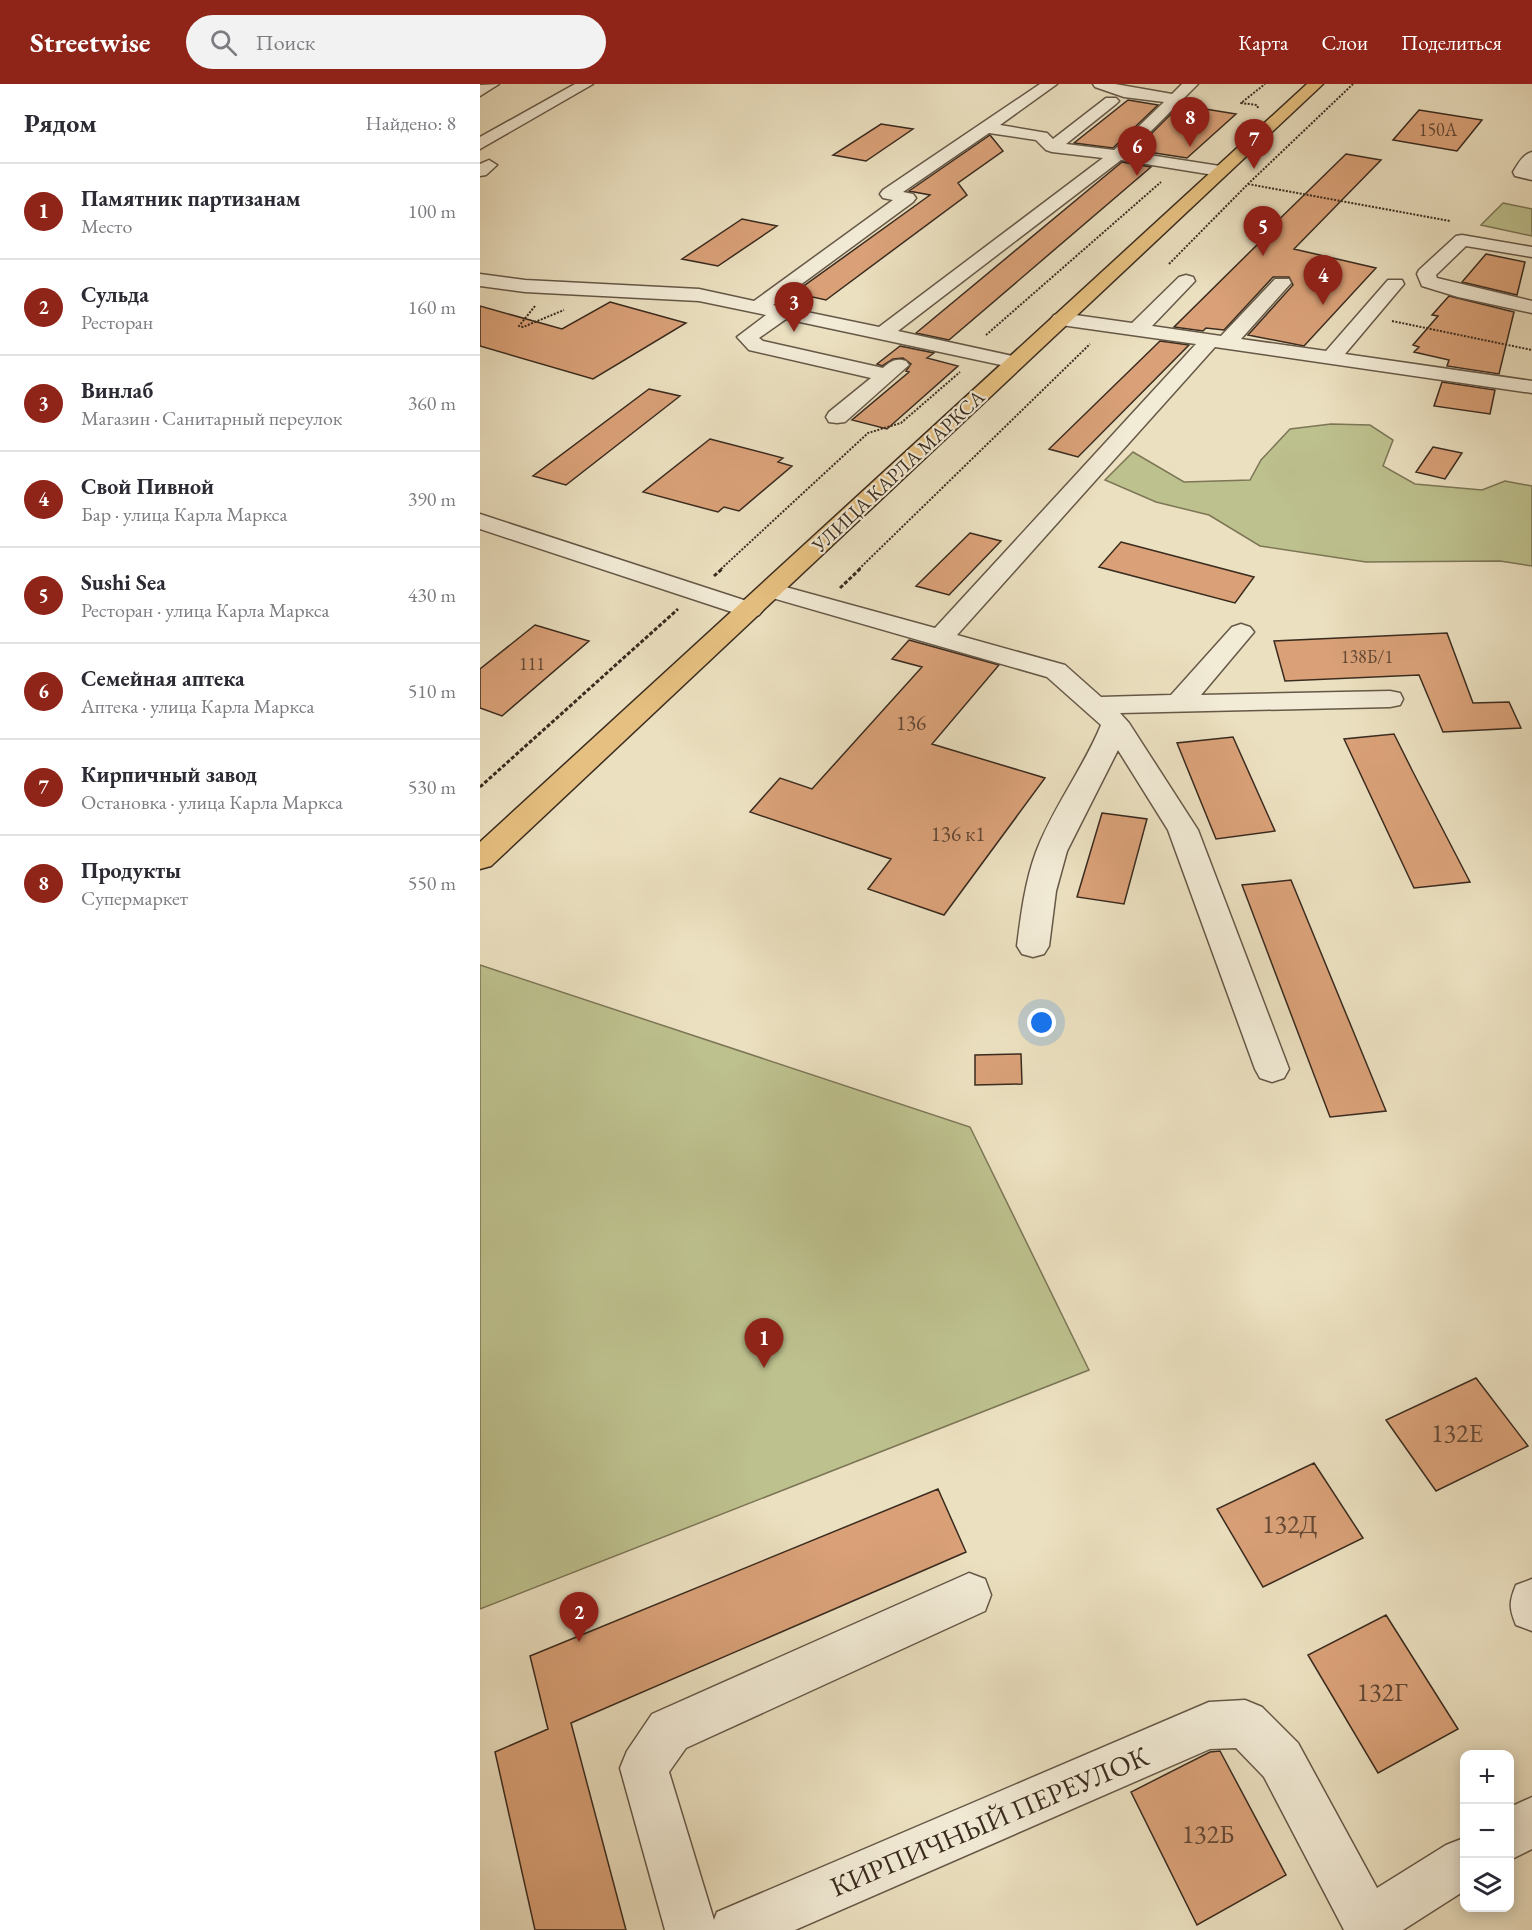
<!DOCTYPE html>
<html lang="ru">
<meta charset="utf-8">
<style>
:root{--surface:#fff;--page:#f2f2f3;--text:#2b2b33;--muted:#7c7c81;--line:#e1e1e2;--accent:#8f2418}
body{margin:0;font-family:"EB Garamond",serif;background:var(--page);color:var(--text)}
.controls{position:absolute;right:18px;bottom:18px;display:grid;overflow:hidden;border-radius:12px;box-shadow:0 3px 15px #0003}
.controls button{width:54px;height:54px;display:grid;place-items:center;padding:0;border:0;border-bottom:2px solid var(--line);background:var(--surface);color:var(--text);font:30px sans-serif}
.you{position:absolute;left:562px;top:939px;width:21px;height:21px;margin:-15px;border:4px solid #fff;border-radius:50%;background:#1a73e8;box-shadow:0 0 0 9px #1a73e833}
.badge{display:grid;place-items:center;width:39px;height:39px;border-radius:50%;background:var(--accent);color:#fff;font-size:20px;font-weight:700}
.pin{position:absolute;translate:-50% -50px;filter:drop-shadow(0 2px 3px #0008)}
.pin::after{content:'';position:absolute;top:32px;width:21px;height:18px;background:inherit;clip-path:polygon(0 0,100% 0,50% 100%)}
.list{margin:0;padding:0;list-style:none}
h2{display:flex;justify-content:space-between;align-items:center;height:78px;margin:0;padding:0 24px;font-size:26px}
h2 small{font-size:20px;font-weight:400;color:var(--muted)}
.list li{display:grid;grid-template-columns:39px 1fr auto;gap:18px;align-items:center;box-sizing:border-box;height:96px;padding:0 24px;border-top:2px solid var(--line)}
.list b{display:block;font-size:22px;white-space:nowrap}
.list p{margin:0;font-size:20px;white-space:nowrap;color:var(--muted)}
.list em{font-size:20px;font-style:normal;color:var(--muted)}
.icon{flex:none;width:33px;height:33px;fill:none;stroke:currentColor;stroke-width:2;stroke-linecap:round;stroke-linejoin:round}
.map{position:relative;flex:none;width:1052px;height:1846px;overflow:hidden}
header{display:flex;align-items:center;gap:36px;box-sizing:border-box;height:84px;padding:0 30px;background:var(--accent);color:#fff}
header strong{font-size:28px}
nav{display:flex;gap:33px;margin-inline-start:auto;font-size:21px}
.search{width:420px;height:54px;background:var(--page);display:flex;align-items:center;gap:15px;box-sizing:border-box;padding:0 21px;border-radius:33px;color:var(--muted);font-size:22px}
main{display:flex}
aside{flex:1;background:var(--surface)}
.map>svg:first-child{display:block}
</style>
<header>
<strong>Streetwise</strong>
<div class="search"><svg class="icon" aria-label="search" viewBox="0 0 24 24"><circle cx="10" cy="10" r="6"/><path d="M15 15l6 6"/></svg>Поиск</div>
<nav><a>Карта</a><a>Слои</a><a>Поделиться</a></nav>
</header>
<main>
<aside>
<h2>Рядом<small>Найдено: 8</small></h2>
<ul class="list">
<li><span class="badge">1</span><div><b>Памятник партизанам</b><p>Место</p></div><em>100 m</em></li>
<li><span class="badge">2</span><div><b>Сульда</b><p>Ресторан</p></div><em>160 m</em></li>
<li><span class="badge">3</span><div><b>Винлаб</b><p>Магазин · Санитарный переулок</p></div><em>360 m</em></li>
<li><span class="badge">4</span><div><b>Свой Пивной</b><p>Бар · улица Карла Маркса</p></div><em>390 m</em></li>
<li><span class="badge">5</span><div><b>Sushi Sea</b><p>Ресторан · улица Карла Маркса</p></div><em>430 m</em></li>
<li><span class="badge">6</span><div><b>Семейная аптека</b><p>Аптека · улица Карла Маркса</p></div><em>510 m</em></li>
<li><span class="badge">7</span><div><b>Кирпичный завод</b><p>Остановка · улица Карла Маркса</p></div><em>530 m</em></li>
<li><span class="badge">8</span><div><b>Продукты</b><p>Супермаркет</p></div><em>550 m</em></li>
</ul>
</aside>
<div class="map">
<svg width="1052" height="1846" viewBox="0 0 1052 1846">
<rect width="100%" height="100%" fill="#ebe0c0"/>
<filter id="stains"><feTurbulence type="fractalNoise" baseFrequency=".00333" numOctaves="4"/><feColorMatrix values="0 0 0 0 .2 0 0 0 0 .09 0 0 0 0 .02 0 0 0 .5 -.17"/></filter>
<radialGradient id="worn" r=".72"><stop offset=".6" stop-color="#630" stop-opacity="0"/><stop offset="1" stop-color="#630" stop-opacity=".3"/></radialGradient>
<path fill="#bdc18e" stroke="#7c7656" stroke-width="1.5" d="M1023,119L1052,125V152L1001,141Z
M851,340L890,341L913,356L903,382L935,400L1002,406L1025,397L1052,402V482L1020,477L886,478L780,462L729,431L676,418L625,396L653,368L704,398L770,396L781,376L810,345Z
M0,881L490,1043L609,1286L0,1525Z"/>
<path fill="#daa178" stroke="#3a2b1f" stroke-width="1.5" d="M648,16L678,21L633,64L594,59Z
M707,22L756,30L707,74L655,66L697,24L704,25Z
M939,26L1002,36L977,67L913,56Z
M401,40L433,45L386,77L353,71Z
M510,51L523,67L478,99L487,111L346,216L314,209L450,111L429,107Z
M866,70L901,76L814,165L896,184L824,262L768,251L813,201L809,193H793L744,246L726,244L723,247L694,243L784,154L781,153Z
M642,78L671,83L469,256L436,249Z
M262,135L297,142L238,182L202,175Z
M1006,170L1045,178L1037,211L982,198Z
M969,212L1034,228L1019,290L967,282L969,276L934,268L939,263L933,261L958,232L952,231Z
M130,218L206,239L113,295L0,262V222L82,245Z
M680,257L709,261L598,373L569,365Z
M420,262L454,269L447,274L478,282L407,345L372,336L429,288L426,287L431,280L423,274L413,275L402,282L397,280Z
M962,298L1015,306L1010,330L954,322Z
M169,305L200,312L86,401L53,392Z
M230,355L303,374L298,378L312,382L259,427L244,423L238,428L163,408Z
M953,363L982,369L965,395L936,388Z
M490,449L521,457L469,511L436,502Z
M641,458L774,493L755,519L619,483Z
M55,541L109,557L22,632L0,624V585Z
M967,549L993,619L1029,618L1041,644L963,648L939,591L805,597L794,557Z
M429,556L519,581L452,660L565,694L464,831L388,805L411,775L270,728L300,694L332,705L442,583L412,575Z
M914,650L933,688L990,798L934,804L864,655Z
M753,653L795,747L736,755L697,659Z
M622,729L667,735L644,820L597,813Z
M811,796L906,1027L850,1033L762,801Z
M541,970L542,1000L495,1001V971Z
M996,1294L1048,1362L956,1407L906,1336Z
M834,1379L883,1454L783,1503L737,1425Z
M458,1405L486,1468L91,1639L146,1846H55L15,1668L68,1645L50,1572Z
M906,1531L978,1645L898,1689L828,1571Z
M740,1667L806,1791L717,1841L651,1708L730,1668Z"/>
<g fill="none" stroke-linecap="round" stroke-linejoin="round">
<defs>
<path id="minor" d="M19,0L0,12V1Z
M95,0H113L0,65V53Z
M560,0H577L520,41L567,49L573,55L626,14H636L639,17L636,20L586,60L634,66L684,18L644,13L615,3L613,0H635L692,10L702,0H718L650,68L740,82L748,87L740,92L641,76L418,247L542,274L545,278L542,282L535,284L306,235L279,254L283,257L403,284C411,277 416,274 426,277L429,281L365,338L357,339L349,338L346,333L349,328L391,294L269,266L257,253L286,231L219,217L45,208L0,202V190L45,196L219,205L274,217L413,116L403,114L400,110L403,106ZM509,49L556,56L566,66L572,68L623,74L399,243L293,221L433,118L436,114L433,110L423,108Z
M1052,68V96L1035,92L1033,88C1038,80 1043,70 1052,68Z
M9,76L17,81L6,91L0,92V80Z
M982,151L1052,163V173L986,162L956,191L957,194L1052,217V229L978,213L942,202L937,190L939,186L976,152Z
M706,191L713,193L715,197L672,242L741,252L795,195H809L811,199L761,255L846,267L908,196H922L924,200L865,270L1052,297V309L735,263L477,551L585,581L621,613L691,611L752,543L761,540L770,543L774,548L721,611L910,607L920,609L923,615L920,621L910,623L640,629L649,639L718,746L809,985L804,994L792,998L780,994L775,985L688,746L638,666L587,767L576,807L569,862L564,870L553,873L542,870L537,862C541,830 545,798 556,768C573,723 603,685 621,641L567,593L282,511L279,506L282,501L291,499L455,544L716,260L581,241L574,239L571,235L574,231L581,229L652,239L699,193Z
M0,430L279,521L283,526L279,531L270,534L261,531L0,445Z
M489,1489L505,1495L511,1511L505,1527L206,1664L189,1688L234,1836L237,1828L729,1618L765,1616L782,1623L818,1659L897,1804L966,1761L984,1754V1807L923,1846H864L784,1693L756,1664L730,1665L315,1846H185L140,1684L147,1667L172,1630Z
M1052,1495V1547L1036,1541C1029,1524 1029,1518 1036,1501Z
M1052,1713V1765L1030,1776V1723Z"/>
<path id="highway" d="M827,0H843L11,782L0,785V758Z"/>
</defs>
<use href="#minor" stroke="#665847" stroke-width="3"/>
<use href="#highway" stroke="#3a2b1f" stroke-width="3"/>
<path stroke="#3a2b1f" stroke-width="2" stroke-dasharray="2 1.5" stroke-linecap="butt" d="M778,24L777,21L761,19L785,0
M768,100L970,137
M689,180L768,100L873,0
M55,222L39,242L43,243L84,226
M912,237L1052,266
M506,251L681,98
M241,485L388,349L421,339L480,288
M379,485L610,260"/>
<path stroke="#3a2b1f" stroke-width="3" stroke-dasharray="4 2" stroke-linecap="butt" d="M234,492L243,484
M360,504L381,484
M0,703L198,525"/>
<use href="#minor" fill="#f2ebd6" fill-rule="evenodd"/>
<use href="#highway" fill="#e6c080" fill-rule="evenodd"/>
</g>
<g text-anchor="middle" stroke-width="4.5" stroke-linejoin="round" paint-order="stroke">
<g font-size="18" fill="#624835">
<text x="958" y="52">150А</text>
<text x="887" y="579">138Б/1</text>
<text x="52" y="586">111</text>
</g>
<g font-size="20" fill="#3a2b1f" stroke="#f2ebd6">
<text transform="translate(418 387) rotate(-43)" y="7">УЛИЦА КАРЛА МАРКСА</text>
</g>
<g font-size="21" fill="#624835">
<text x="431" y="646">136</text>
<text x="478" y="757">136 к1</text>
</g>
<g font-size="26" fill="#624835">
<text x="977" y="1358">132Е</text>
<text x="810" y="1449">132Д</text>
<text x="902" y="1617">132Г</text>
<text x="728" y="1759">132Б</text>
</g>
<g font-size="28" fill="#3a2b1f" stroke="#f2ebd6">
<text transform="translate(509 1737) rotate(-23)" y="10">КИРПИЧНЫЙ ПЕРЕУЛОК</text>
</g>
</g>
<rect width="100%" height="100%" filter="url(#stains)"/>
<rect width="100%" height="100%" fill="url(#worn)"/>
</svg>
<div class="controls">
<button>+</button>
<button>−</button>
<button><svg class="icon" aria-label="layers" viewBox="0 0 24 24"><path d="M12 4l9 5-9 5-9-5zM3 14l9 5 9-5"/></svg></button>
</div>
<div class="you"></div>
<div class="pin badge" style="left:284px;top:1284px">1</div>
<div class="pin badge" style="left:99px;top:1558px">2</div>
<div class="pin badge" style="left:314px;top:248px">3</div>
<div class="pin badge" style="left:843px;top:221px">4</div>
<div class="pin badge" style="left:783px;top:172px">5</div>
<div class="pin badge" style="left:657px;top:92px">6</div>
<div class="pin badge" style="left:774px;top:85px">7</div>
<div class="pin badge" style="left:710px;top:63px">8</div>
</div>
</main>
